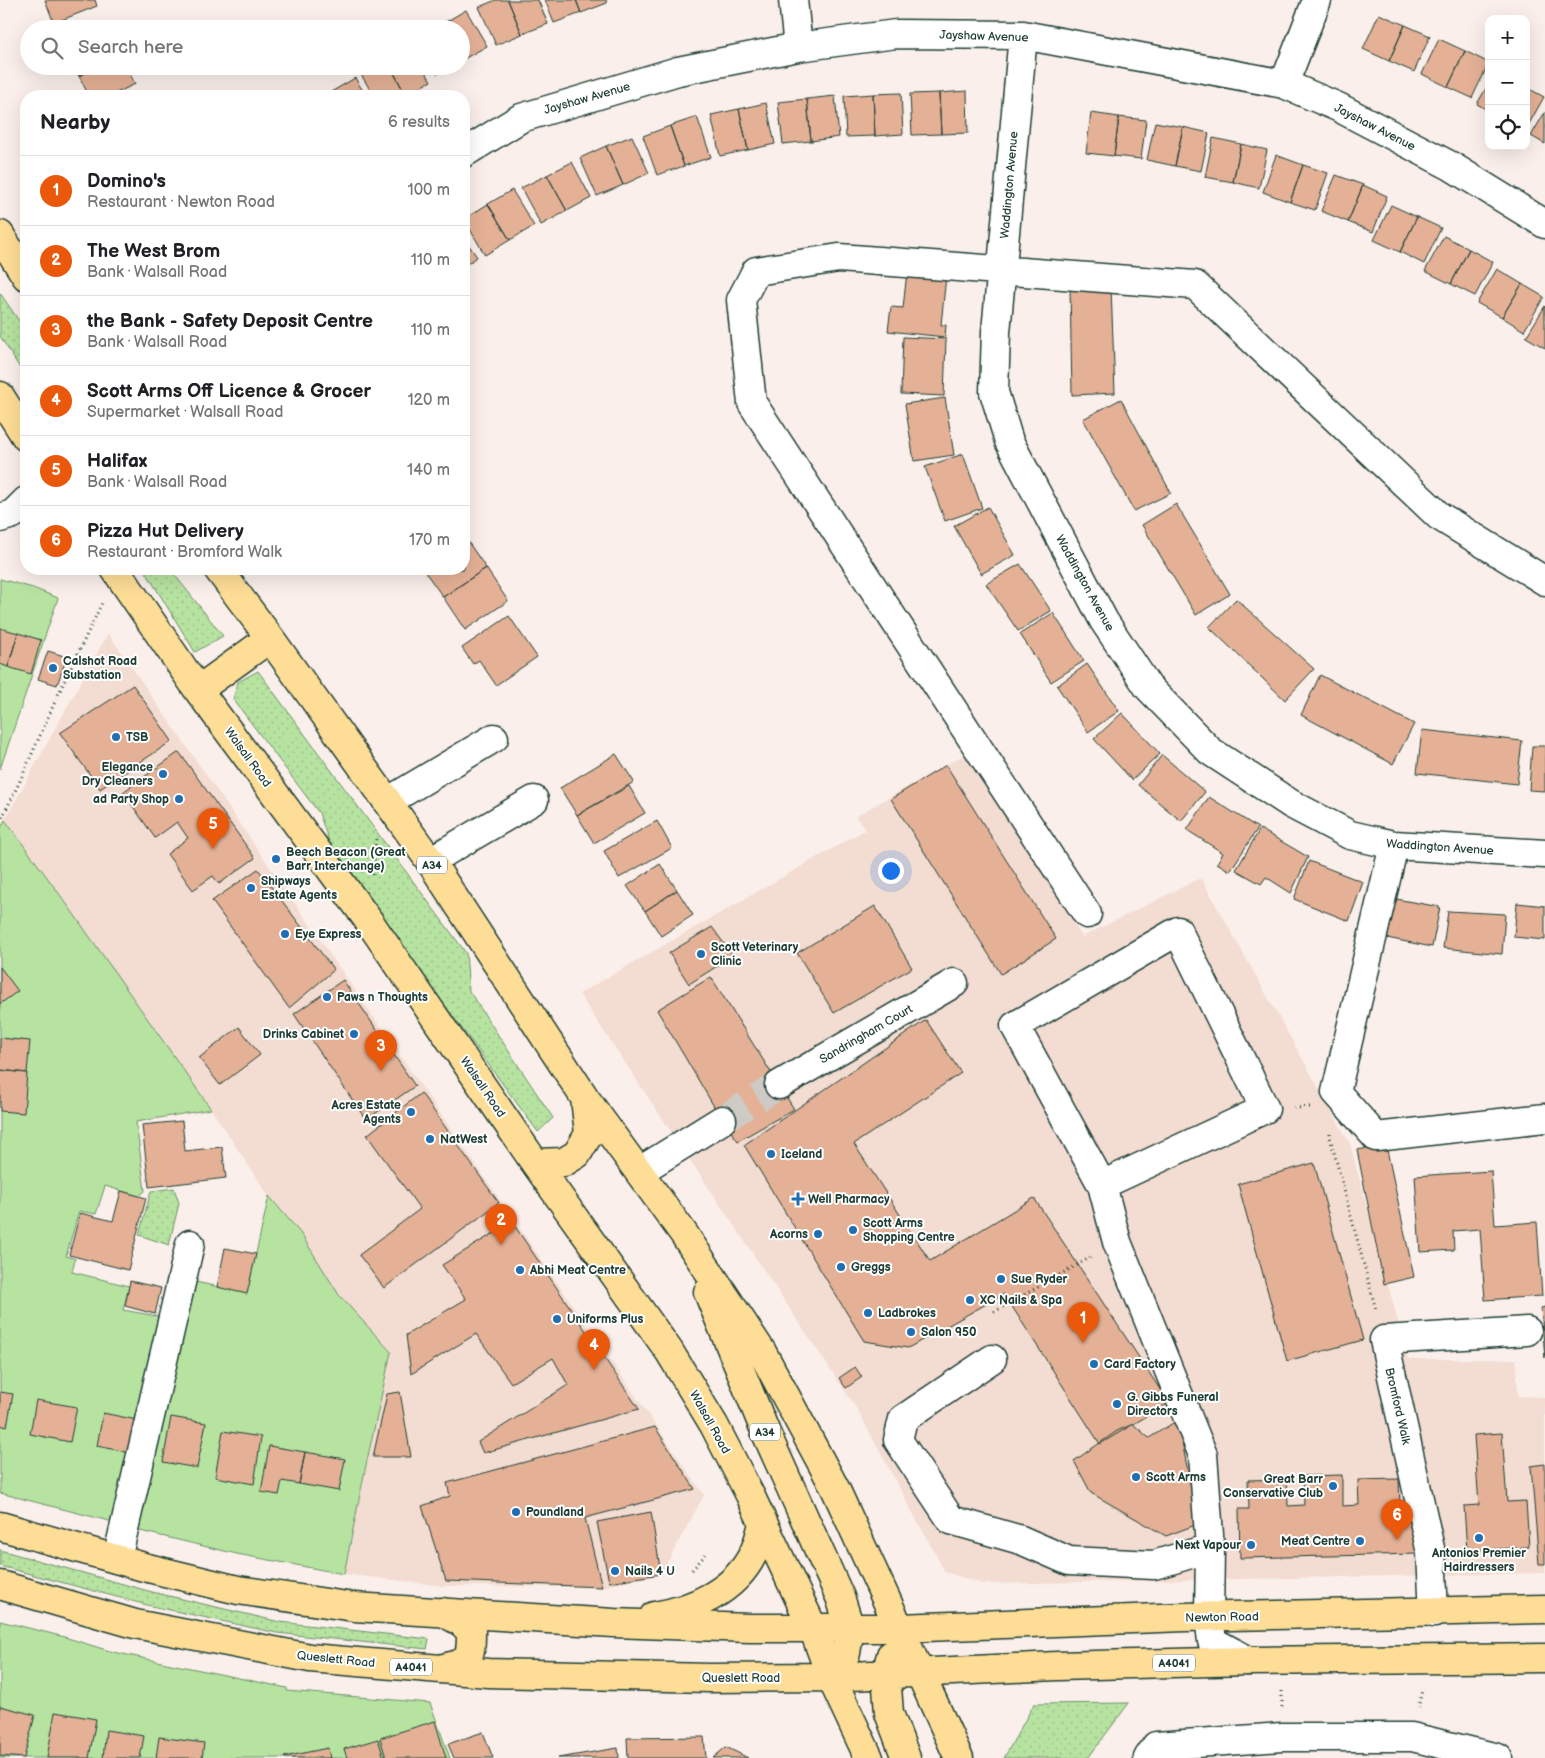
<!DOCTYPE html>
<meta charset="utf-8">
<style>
:root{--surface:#fff;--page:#f2f2f2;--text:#202124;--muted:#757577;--line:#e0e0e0;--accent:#ea580c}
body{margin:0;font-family:"Balsamiq Sans",sans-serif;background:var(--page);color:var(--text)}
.controls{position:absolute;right:15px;top:15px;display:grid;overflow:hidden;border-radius:10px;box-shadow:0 5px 20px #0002}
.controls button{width:45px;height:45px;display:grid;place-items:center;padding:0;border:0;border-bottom:1px solid var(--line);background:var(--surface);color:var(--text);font:25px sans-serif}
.you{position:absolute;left:890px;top:870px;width:18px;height:18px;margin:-12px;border:4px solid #fff;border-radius:50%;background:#1a73e8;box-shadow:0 0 0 8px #1a73e833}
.badge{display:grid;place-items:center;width:32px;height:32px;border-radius:50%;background:var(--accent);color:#fff;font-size:16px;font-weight:700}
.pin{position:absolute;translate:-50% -41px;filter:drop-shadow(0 1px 2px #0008)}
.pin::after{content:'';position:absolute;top:26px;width:18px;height:15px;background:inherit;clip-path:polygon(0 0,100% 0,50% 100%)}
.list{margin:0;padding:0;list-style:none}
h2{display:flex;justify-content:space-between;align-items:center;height:65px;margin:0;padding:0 20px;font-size:21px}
h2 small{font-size:16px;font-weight:400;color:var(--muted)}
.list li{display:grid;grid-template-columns:32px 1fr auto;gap:15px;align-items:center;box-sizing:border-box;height:70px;padding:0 20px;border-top:1px solid var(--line)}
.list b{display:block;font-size:19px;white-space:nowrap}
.list p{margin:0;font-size:16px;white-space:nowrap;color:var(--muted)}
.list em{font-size:16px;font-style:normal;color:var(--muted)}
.icon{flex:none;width:28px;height:28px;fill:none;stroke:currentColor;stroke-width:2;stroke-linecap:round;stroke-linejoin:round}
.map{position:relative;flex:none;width:1545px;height:1758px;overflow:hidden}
.search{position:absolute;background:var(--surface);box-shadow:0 5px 20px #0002;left:20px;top:20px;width:450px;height:55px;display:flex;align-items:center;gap:12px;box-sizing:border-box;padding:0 18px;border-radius:28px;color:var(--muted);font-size:19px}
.panel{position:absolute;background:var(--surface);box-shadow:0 5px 20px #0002;left:20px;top:90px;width:450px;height:485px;border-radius:20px}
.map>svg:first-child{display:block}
</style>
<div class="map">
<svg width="1545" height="1758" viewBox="0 0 1545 1758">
<defs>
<pattern id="grass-dots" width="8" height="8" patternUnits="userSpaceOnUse" patternTransform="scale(1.25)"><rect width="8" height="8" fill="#b7e3a1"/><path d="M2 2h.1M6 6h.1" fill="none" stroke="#9dc48b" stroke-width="1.8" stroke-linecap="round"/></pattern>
</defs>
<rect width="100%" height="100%" fill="#faefea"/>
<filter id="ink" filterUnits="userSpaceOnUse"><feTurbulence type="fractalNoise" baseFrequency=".02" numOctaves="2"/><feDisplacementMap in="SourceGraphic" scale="10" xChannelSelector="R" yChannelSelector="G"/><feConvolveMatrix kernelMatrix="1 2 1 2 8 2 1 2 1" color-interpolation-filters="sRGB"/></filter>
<g filter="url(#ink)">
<path fill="#f3dcd1" d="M108,633L704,1495L661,1574L602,1587L443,1586L344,1574L366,1465L391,1352L339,1295L301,1234L269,1196L211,1109L5,820Z
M969,752L1082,937L1201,878L1350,1144L1408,1359H1516L1518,1396L1545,1397V1573L983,1584L945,1572L857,1409L579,994L865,830L856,816Z"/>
<path fill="url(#grass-dots)" stroke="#6b906a" d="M0,293L26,331V378L0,336Z
M144,569H170L223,636L195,652Z
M258,671L466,953L469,991L553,1118L538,1132L333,853L319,813L233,699L238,682Z
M174,1188L179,1203L169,1245L139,1235L151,1191Z
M0,1550L152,1592L280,1622L429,1639L427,1649L277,1633L147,1605L0,1566Z
M1129,1703L1088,1758H1004L1034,1704Z"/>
<path fill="#b7e3a1" stroke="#6b906a" d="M0,579L33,588L58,598L0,769Z
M5,820L66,903L211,1109L136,1122L145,1191L139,1196L105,1186L96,1214L79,1211L66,1256L75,1259L72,1272L129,1286L123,1310L162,1317L117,1523L0,1493V830Z
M269,1196L301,1234L339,1295L391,1352L366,1465L344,1574L237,1554L136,1530L191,1281L247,1293Z
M0,1621L61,1636L113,1652L287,1688V1691L430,1703L450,1758H0Z"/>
<path fill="#e4b196" stroke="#1f3d34" d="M45,0H95L97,6L54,23Z
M496,0H508L522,34L496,45L479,7Z
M508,0H538L548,24L522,34Z
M545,0H576L581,13L554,23Z
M576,0H606L607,3L581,13Z
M466,10L487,46L462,60L461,29H445L442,24Z
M1379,14L1405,25L1389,61L1363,49Z
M1405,25L1430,36L1414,72L1389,61Z
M1439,39L1465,51L1448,87L1422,74Z
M1465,51L1489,63L1472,98L1448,87Z
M74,66H98L79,76Z
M98,66H126L135,84L110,96H89L79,76Z
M372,66H390L406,95L374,96L360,73Z
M390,66H422L431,81L406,95Z
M433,66H451L437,74Z
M355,78L366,96H334L331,92Z
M1489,83V111L1477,104Z
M1526,87L1544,97L1526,129Z
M967,91L968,133L941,134L939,93Z
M901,93L903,134L875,136L873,94Z
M939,93L941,134L912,135L910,94Z
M873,94L875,136L846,137L844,96Z
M835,96L839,137L811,141L807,99Z
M807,99L811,141L783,144L778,102Z
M766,103L775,144L748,150L739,109Z
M739,109L748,150L720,156L711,115Z
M1545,112V144L1531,136Z
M1091,113L1119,117L1114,156L1086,153Z
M697,117L711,157L684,166L670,126Z
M1119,117L1146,120L1141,159L1114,156Z
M1155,122L1183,127L1175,166L1147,160Z
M670,126L684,166L657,175L643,136Z
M1183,127L1209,133L1201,171L1175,166Z
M632,136L649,173L623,185L606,146Z
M1213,138L1241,144L1233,182L1205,177Z
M1241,144L1267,150L1259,188L1233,182Z
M606,146L623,185L597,196L580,158Z
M1276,155L1303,165L1290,202L1263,192Z
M572,162L591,198L567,211L547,175Z
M1303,165L1328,173L1315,210L1290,202Z
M547,175L567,211L541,225L521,188Z
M1336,175L1363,185L1348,222L1321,211Z
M1363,185L1387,196L1373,232L1348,222Z
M512,190L534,226L510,240L488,204Z
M488,204L510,240L485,255L464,219Z
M1391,205L1417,217L1400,252L1374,240Z
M1417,217L1441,228L1424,264L1400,252Z
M1444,236L1469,249L1451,284L1425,271Z
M464,238L477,257L464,266Z
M1469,249L1493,262L1475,296L1451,284Z
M1497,269L1522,284L1502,317L1477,303Z
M907,272L946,276L941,325H946L945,337L888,331L891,307L903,308Z
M1522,284L1544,297L1524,331L1502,317Z
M1070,287L1111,288L1115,393L1072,395Z
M1545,306V348L1526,337Z
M903,337L946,339L944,396L901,394Z
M945,398L954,455L914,461L905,404Z
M1121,399L1171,493L1134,511L1083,419Z
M963,454L982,508L945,521L925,467Z
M1176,504L1230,594L1196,615L1142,525Z
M988,507L1015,555L981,574L954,526Z
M464,536L486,568L443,597L423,569H464Z
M1020,564L1051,611L1018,631L986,584Z
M486,568L508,601L465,630L443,597Z
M1236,599L1314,669L1285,700L1209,627Z
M1053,613L1084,661L1051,682L1020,634Z
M509,616L537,657L496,685L479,660L473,664L462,648Z
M0,628L18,633L8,667L0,664Z
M18,633L41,640L31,674L8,667Z
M48,651L67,657L57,685L38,679Z
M1087,664L1119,711L1088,732L1057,686Z
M1320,675L1414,724L1393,764L1301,715Z
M133,685L172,741L100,789L60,733Z
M1122,713L1160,754L1132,780L1094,739Z
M1422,730L1522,741L1517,784L1417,773Z
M1532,746H1545V791L1529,790Z
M179,752L255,858L219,884L213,876L193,890L167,854L188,838L177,822L155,838L123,792Z
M616,754L634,782L577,815L560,788Z
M1162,755L1205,792L1181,821L1138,785Z
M946,765L1056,939L1001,974L891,799Z
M629,786L645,813L594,843L577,815Z
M1209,797L1258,828L1230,871L1217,863L1223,853L1187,830Z
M657,821L672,848L619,878L604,851Z
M1260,829L1308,857L1291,893L1266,877L1261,884L1236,870Z
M1309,861L1363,882L1349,921L1294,899Z
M660,864L677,890L645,911L627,886Z
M258,869L334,970L289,1008L212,901Z
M677,890L693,915L661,936L645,911Z
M1385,897L1440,907L1432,947L1377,936Z
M1517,903L1545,906V940L1514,937Z
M875,906L912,968L834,1013L797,953Z
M1448,911L1505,914L1502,954L1443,948Z
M712,927L733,956L689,984L669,953Z
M0,967L18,991L0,1004Z
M711,977L794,1109L738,1141L722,1120L657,1010Z
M343,980L415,1086L366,1120L294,1014Z
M926,1020L961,1073L854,1144L930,1261L1034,1198L1169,1403L1100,1444L1004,1294L908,1348L864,1341L744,1145Z
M239,1027L260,1055L220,1085L199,1058Z
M0,1038L30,1041L27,1073L0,1070Z
M0,1070L27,1073L24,1113L0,1111Z
M421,1093L499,1203L384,1288L359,1255L420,1209L367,1135Z
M182,1121L185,1151L222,1147L226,1178L149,1187L142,1125Z
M1386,1145L1414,1277L1384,1284L1357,1150Z
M1314,1163L1363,1340L1287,1361L1238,1184Z
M1491,1171L1495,1225L1537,1222L1542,1296L1485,1300L1480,1229L1453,1231L1454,1250L1420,1252L1415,1176Z
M121,1191L146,1198L128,1270L69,1255L80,1213L113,1221Z
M512,1222L639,1409L483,1453L478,1442L568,1385L553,1358L511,1383L476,1334L411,1374L406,1335L466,1299L442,1265Z
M225,1248L256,1254L247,1294L217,1287Z
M130,1281L161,1288L155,1314L125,1306Z
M1545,1307V1358L1541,1308Z
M855,1367L862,1377L846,1388L839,1378Z
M0,1392L13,1394L7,1427L0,1425Z
M400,1392L411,1457H373L387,1394Z
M36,1400L77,1407L70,1442L30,1434Z
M103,1413L142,1421L136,1454L97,1446Z
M171,1417L206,1423L197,1468L163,1462Z
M1178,1420L1198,1524L1166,1536L1091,1493L1074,1461L1117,1431L1133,1424L1149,1438Z
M655,1427L695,1489L585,1518L602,1587L446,1581L422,1506L450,1496L447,1483Z
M223,1431L261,1437L254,1484L215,1477Z
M1502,1433L1507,1502L1526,1501L1529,1547L1467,1551L1464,1506L1479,1505L1474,1435Z
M269,1446L305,1452L299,1484L282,1481L279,1495L261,1492Z
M305,1452L345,1459L339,1491L299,1484Z
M1545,1464V1564H1539L1531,1466Z
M1342,1475V1506L1359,1505L1358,1480L1399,1479L1400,1507L1417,1506L1418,1554L1240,1558L1239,1509H1249L1248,1480L1287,1479L1288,1506L1304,1505L1303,1476Z
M651,1512L661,1574L609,1582L597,1522Z
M0,1706L35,1715L24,1758L0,1756Z
M55,1712L96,1719L89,1758H47Z
M435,1721L446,1758H386L380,1738Z
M106,1730L144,1736L140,1758H103Z
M483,1732L493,1758H454L448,1744Z
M159,1737L204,1743L202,1758H156Z
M704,1737L706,1758H628L627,1738Z
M378,1739L384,1758H347L344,1749Z
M726,1747L748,1758H713Z
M328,1748L330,1758H285L284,1757Z
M618,1748L619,1758H558Z"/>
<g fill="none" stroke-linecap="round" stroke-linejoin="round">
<path stroke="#cecbc6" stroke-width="28" stroke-dasharray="28 14" stroke-linecap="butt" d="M722,1120L779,1085"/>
<defs>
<path id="minor" d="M793,0L798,47
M1023,35L996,332L994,392L1009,441L1104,621L1148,687L1210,751L1291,804L1350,835L1394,845L1545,854
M1284,84L1317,0
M464,153L521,118L678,71L798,47L896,34L1023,35L1284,84L1338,107L1451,166L1545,224
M0,518L13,514L26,501
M387,802L494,738
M1394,845L1336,1092L1376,1137L1545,1118
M430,861L534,800
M1087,914L752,403L741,300L756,271L839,258L1195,285L1439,516L1545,581
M779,1085L954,983
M640,1171L722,1120
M1102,1185L1265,1109L1178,931L1015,1026L1102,1185L1117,1242L1203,1455L1210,1548L1209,1617L1212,1641L1249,1661
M992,1359L903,1419L898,1440L951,1520L1021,1540L1069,1561L1154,1565L1210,1548
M117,1559L190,1244
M1434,1613L1431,1553L1384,1340L1527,1331
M1148,1758L1156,1746L1282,1737H1412L1498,1758"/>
<path id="highway" d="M0,235L26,276
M0,396L26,437
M115,569L198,690L366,917L535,1163L669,1351L714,1425L750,1495L813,1628L831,1677L869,1758
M218,569L270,638L430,861L585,1098L684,1234L762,1352L835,1488L959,1758
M198,690L270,638
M535,1163L564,1162L577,1154L589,1134L585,1098
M708,1292L766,1433L840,1597L850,1628L846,1653L831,1677
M0,1526L144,1567L238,1590L354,1607L614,1623L749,1628H899L1185,1617L1545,1609
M0,1585L135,1624L310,1658L488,1673L710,1678L831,1677L1057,1666L1249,1661L1545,1658
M654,1616C692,1610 735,1591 753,1554C758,1545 760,1534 763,1524
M891,1655L886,1674L889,1713L906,1758
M439,1669C469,1662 471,1662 471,1631L461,1622L443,1612"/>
</defs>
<use href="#minor" stroke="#1f3d34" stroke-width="31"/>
<use href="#highway" stroke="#1f3d34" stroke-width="31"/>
<path stroke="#1f3d34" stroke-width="3" stroke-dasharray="1 4" stroke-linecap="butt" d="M0,822L20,781L57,697L102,603
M373,875L376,838
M1294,1108L1311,1107
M1330,1133V1137L1376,1310
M994,1312L1091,1257
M692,1570L706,1554
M1282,1691V1707
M1418,1708L1422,1690"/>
<use href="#minor" stroke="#fff" stroke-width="28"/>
<use href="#highway" stroke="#fedd96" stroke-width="28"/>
</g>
</g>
<g fill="#1f6fb2" stroke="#fff" stroke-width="2">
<circle cx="53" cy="668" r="5"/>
<circle cx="116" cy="737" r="5"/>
<circle cx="163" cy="774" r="5"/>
<circle cx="179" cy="799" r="5"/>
<circle cx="276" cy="859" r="5"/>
<circle cx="251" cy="888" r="5"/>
<circle cx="285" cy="934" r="5"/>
<circle cx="701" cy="954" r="5"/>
<circle cx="327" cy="997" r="5"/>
<circle cx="354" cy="1034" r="5"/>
<circle cx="411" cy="1112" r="5"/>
<circle cx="430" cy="1139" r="5"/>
<circle cx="771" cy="1154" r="5"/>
<path d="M795.5 1191.5h5v5h5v5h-5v5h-5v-5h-5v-5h5z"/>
<circle cx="853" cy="1230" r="5"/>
<circle cx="818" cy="1234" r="5"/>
<circle cx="841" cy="1267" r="5"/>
<circle cx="520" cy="1270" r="5"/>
<circle cx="1001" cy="1279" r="5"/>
<circle cx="970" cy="1300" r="5"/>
<circle cx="868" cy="1313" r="5"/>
<circle cx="557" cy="1319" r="5"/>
<circle cx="911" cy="1332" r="5"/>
<circle cx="1094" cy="1364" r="5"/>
<circle cx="1117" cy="1404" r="5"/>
<circle cx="1136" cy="1477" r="5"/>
<circle cx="1333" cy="1486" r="5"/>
<circle cx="516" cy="1512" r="5"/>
<circle cx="1479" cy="1538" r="5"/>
<circle cx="1360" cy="1541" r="5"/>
<circle cx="1251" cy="1545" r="5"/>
<circle cx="615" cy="1571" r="5"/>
</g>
<g text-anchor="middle" stroke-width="4" stroke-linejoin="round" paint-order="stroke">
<g fill="#fff" stroke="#627771" stroke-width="1">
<rect x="417" y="856.5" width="30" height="17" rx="4"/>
<rect x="750" y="1423.5" width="30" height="17" rx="4"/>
<rect x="1153" y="1654.5" width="42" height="17" rx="4"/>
<rect x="390" y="1658.5" width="42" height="17" rx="4"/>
</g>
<g font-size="11" font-weight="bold" fill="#1f3d34">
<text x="432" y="869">A34</text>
<text x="765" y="1436">A34</text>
<text x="1174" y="1667">A4041</text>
<text x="411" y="1671">A4041</text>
</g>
<g font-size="12" fill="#1f3d34" stroke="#fff">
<text transform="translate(984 36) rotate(2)" y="4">Jayshaw Avenue</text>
<text transform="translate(587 98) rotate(-16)" y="4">Jayshaw Avenue</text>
<text transform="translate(1375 127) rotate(27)" y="4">Jayshaw Avenue</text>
<text transform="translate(1009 185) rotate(-85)" y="4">Waddington Avenue</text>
<text transform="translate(1085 583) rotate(61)" y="4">Waddington Avenue</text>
<text transform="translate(248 757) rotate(54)" y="4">Walsall Road</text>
<text transform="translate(1440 847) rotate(4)" y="4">Waddington Avenue</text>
<text transform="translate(866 1034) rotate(-30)" y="4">Sandringham Court</text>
<text transform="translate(483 1087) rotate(56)" y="4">Walsall Road</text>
<text transform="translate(1398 1406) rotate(77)" y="4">Bromford Walk</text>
<text transform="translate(710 1422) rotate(61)" y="4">Walsall Road</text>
<text transform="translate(1222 1617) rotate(-1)" y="4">Newton Road</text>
<text transform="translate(336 1659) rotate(6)" y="4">Queslett Road</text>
<text x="741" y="1682">Queslett Road</text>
</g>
<g font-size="12" font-weight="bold" fill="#1f3d34" stroke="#fff" text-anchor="start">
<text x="63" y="665">Calshot Road<tspan x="63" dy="14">Substation</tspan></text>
<text x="126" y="741">TSB</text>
<text x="153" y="771" text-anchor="end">Elegance<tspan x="153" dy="14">Dry Cleaners</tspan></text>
<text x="169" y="803" text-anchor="end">ad Party Shop</text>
<text x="286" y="856">Beech Beacon (Great<tspan x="286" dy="14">Barr Interchange)</tspan></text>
<text x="261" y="885">Shipways<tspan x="261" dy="14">Estate Agents</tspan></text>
<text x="295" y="938">Eye Express</text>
<text x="711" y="951">Scott Veterinary<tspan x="711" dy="14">Clinic</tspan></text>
<text x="337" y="1001">Paws n Thoughts</text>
<text x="344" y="1038" text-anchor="end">Drinks Cabinet</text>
<text x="401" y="1109" text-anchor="end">Acres Estate<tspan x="401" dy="14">Agents</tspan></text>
<text x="440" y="1143">NatWest</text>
<text x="781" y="1158">Iceland</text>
<text x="808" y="1203">Well Pharmacy</text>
<text x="863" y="1227">Scott Arms<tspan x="863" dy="14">Shopping Centre</tspan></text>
<text x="808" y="1238" text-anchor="end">Acorns</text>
<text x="851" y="1271">Greggs</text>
<text x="530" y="1274">Abhi Meat Centre</text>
<text x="1011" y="1283">Sue Ryder</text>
<text x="980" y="1304">XC Nails &amp; Spa</text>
<text x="878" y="1317">Ladbrokes</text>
<text x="567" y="1323">Uniforms Plus</text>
<text x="921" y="1336">Salon 950</text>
<text x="1104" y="1368">Card Factory</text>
<text x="1127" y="1401">G. Gibbs Funeral<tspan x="1127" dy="14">Directors</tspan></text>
<text x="1146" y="1481">Scott Arms</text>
<text x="1323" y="1483" text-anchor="end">Great Barr<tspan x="1323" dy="14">Conservative Club</tspan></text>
<text x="526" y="1516">Poundland</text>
<text x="1350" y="1545" text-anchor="end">Meat Centre</text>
<text x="1241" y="1549" text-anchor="end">Next Vapour</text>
<text x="1479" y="1557" text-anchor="middle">Antonios Premier<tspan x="1479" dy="14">Hairdressers</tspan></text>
<text x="625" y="1575">Nails 4 U</text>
</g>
</g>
</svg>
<div class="controls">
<button>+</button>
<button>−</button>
<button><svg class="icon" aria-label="locate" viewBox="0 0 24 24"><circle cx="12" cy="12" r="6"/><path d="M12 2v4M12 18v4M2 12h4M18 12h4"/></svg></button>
</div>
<div class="you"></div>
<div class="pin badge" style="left:1083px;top:1343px">1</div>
<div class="pin badge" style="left:501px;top:1245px">2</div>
<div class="pin badge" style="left:381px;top:1071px">3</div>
<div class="pin badge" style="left:594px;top:1370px">4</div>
<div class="pin badge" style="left:213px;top:849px">5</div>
<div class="pin badge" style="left:1397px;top:1540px">6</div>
<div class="search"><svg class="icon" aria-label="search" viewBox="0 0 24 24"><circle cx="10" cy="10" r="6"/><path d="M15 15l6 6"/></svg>Search here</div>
<section class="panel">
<h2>Nearby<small>6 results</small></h2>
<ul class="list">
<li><span class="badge">1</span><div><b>Domino's</b><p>Restaurant · Newton Road</p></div><em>100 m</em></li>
<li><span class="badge">2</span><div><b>The West Brom</b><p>Bank · Walsall Road</p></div><em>110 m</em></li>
<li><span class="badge">3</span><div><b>the Bank - Safety Deposit Centre</b><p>Bank · Walsall Road</p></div><em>110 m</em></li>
<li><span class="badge">4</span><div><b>Scott Arms Off Licence &amp; Grocer</b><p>Supermarket · Walsall Road</p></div><em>120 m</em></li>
<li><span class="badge">5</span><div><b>Halifax</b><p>Bank · Walsall Road</p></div><em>140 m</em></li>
<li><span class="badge">6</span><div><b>Pizza Hut Delivery</b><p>Restaurant · Bromford Walk</p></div><em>170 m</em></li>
</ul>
</section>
</div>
